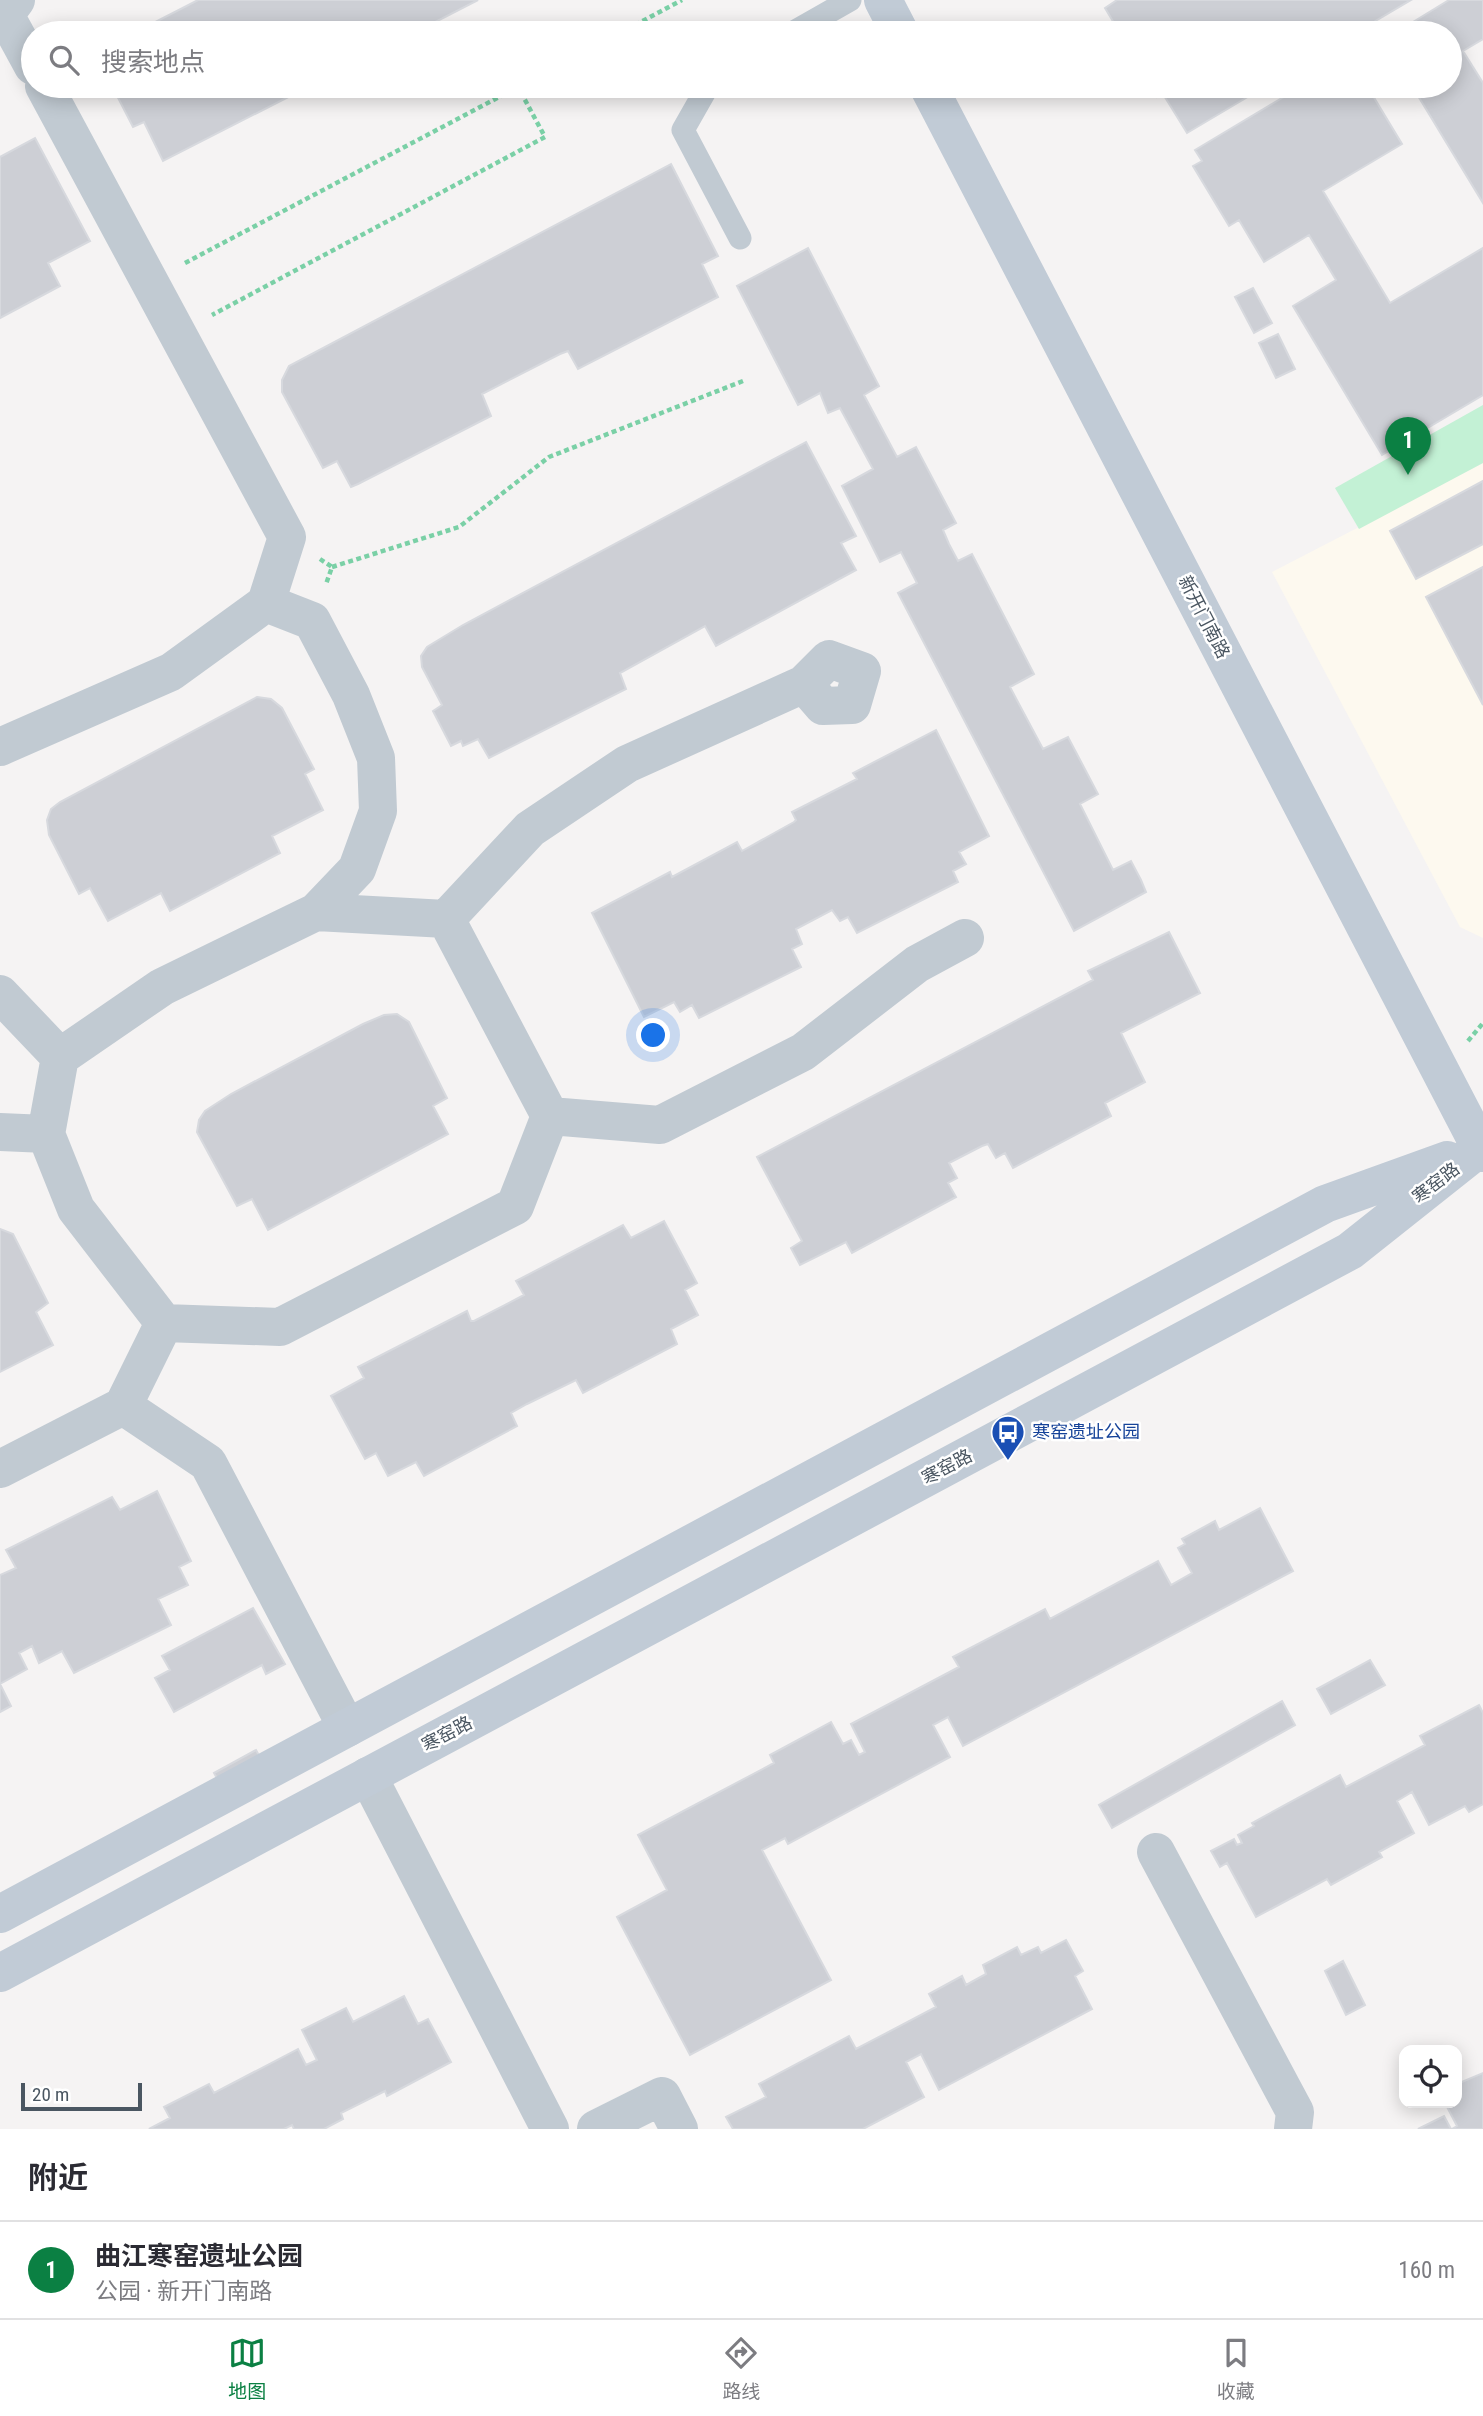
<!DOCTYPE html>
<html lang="zh">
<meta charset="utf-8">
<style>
:root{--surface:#fff;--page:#f7f7f7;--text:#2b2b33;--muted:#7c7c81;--line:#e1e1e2;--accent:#0b8043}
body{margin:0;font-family:"Roboto Condensed","Noto Sans SC",sans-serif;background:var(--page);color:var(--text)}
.controls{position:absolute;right:21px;bottom:21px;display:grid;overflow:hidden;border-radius:14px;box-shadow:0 4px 18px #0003}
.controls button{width:63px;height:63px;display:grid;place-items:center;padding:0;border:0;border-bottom:2px solid var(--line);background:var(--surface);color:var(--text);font:35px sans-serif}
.scale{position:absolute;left:21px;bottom:18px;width:121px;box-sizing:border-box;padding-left:7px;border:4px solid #4a5661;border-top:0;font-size:19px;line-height:24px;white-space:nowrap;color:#4a5661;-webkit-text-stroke:5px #fff;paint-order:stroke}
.you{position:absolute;left:654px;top:1036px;width:24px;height:24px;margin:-18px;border:5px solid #fff;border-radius:50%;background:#1a73e8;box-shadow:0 0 0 10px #1a73e833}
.badge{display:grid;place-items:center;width:46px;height:46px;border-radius:50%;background:var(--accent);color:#fff;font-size:23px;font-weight:700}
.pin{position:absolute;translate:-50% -58px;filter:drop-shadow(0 2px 4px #0008)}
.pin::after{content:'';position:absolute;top:37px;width:24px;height:21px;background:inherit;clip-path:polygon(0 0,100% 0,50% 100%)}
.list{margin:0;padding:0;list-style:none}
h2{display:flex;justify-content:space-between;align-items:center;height:91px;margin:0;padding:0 28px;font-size:30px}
h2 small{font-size:23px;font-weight:400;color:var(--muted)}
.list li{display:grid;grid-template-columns:46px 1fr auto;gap:21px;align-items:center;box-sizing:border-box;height:98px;padding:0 28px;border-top:2px solid var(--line)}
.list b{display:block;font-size:26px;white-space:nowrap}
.list p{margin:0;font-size:23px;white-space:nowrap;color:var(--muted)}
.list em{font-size:23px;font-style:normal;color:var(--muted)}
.icon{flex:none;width:38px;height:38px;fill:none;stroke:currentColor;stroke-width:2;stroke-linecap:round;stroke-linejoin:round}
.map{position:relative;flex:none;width:1483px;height:2129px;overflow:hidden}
.search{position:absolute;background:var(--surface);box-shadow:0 4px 18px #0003;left:21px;right:21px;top:21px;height:77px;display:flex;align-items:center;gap:18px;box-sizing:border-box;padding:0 24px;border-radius:38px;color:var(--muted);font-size:26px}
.sheet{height:189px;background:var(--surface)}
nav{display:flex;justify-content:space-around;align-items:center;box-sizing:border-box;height:98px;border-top:2px solid var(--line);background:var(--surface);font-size:19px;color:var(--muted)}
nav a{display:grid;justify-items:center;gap:4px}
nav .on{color:var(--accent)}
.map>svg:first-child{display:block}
</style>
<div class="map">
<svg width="1483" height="2129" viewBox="0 0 1483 2129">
<rect width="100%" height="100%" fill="#f5f3f3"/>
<path fill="#fdf9ef" d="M1483,463V938L1460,927L1272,572Z"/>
<path fill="#c3f1d5" d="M1483,405V463L1359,529L1335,488Z"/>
<path fill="#cdcfd5" stroke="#d7d9de" stroke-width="2" d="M198,0H478L414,33H384L381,27L368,33H134Z
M1117,0H1411L1355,33H1120L1105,8Z
M1449,0H1483V39L1463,51L1483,83V203L1412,86H1450V33H1420L1413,22Z
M112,86H297L300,91L163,161L144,122L133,127Z
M1151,86H1266L1187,133L1163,94L1157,97Z
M1302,86H1367L1402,144L1323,191L1390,303L1483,248V395L1382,455L1293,306L1336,280L1309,235L1264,262L1239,220L1229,226L1193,166L1202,161L1195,150Z
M35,138L90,241L48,263L60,286L0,318V157Z
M671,164L718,256L702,264L718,297L578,369L568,351L560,354L482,394L491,416L358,484L351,487L337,461L323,468L282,392V380L289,366Z
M808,248L879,386L864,395L897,457L916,447L956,523L943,530L949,544L958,561L972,554L1034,674L1010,687L1043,749L1068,737L1098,794L1080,804L1113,870L1131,861L1141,880L1146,892L1074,931L898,593L917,583L901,552L880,562L842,486L873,469L840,408L828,413L820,393L798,405L737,286Z
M1253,288L1272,323L1254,333L1235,297Z
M1278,334L1295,369L1276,378L1259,343Z
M806,442L856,536L841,543L856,570L716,646L705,626L620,673L626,689L489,758L478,739L463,746L461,741L451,746L433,711L442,705L422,667L421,656L427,647L463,625Z
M1483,481V544L1416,579L1390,531Z
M1483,567V705L1426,597Z
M257,697L271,699L282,708L314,769L305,774L323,810L272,836L280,853L170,911L161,893L108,921L90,888L79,894L49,835L47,820L51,809L60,802Z
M936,730L989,836L959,852L966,864L953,871L958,882L857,933L848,917L840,921L832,910L796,929L802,944L792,949L801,967L699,1018L692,1005L680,1012L674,1002L644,1017L592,913L670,872L672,877L737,842L742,851L794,822L796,820L792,812L857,779L853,773Z
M1169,932L1200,993L1121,1033L1145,1082L1105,1103L1111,1116L1013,1168L1005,1153L996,1158L988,1144L982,1146L949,1163L957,1178L948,1183L956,1197L852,1253L846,1242L800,1265L791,1248L802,1241L757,1157L1093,980L1088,971Z
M397,1014L409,1022L447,1098L433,1106L448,1134L268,1230L252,1199L237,1206L197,1132L199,1120L205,1111L231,1094L363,1024L384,1015Z
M664,1221L697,1283L685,1290L698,1315L671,1329L677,1344L583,1393L576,1380L527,1404L511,1413L517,1426L424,1476L416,1462L388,1476L376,1453L365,1459L331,1396L364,1378L358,1367L467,1311L471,1321H474L524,1295L516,1281L623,1225L631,1238Z
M0,1229L13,1234L48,1303L36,1312L53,1345L0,1372Z
M157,1491L191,1561L179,1567L188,1585L158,1599L171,1625L74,1673L62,1651L39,1663L32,1646L19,1653L27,1669L0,1684L11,1706L0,1712V1575L16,1568L6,1550L112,1497L120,1510Z
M1260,1508L1293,1571L963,1746L948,1717L933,1725L950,1757L788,1844L785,1838L762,1850L831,1980L690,2055L617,1917L667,1890L638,1835L774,1763L770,1755L831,1722L843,1744L851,1740L859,1755L865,1752L851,1724L959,1667L953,1657L1045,1609L1050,1619L1158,1561L1171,1585L1192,1573L1178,1548L1185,1544L1182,1539L1215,1521L1219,1530Z
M253,1608L285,1664L266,1674L262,1665L174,1712L155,1678L170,1670L162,1656Z
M1370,1660L1385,1685L1331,1714L1317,1689Z
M1282,1701L1295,1725L1112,1828L1099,1805Z
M1479,1705L1483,1713V1804L1469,1812L1465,1806L1429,1825L1412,1792L1397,1801L1414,1833L1379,1852L1382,1857L1331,1885L1327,1879L1256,1917L1227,1863L1220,1867L1211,1851L1234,1839L1237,1845L1242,1843L1238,1835L1254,1826L1252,1823L1340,1775L1346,1787L1425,1745L1420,1736Z
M256,1750L262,1761L219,1782L214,1773Z
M1066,1940L1083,1971L1075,1976L1092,2009L939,2090L921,2054L906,2062L924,2097L863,2129H733L726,2117L766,2097L759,2084L849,2036L856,2049L936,2007L929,1994L962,1976L966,1985L986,1974L983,1965L1017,1947L1021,1955L1038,1947L1041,1953Z
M1343,1961L1365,2005L1346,2015L1325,1971Z
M404,1996L418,2024L428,2019L451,2062L387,2096L385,2091L341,2113L343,2119L324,2129H294L292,2125L284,2129H149L170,2118L164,2107L209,2084L214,2093L298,2049L306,2065L317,2060L302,2030L346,2008L353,2022Z
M1483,2073V2129H1452L1457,2126L1445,2103H1457V2084Z
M1444,2116L1451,2129H1418Z"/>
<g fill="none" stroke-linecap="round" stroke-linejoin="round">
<path stroke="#7ad0a6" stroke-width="4.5" stroke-dasharray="5 3.5" stroke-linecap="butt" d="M620,33L682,0
M185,263L518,87L545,137L212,315
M320,559L332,567L326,584
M332,567L459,527L549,457L743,381
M1468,1041L1483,1023"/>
<path stroke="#c1cad2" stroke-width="23" d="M792,33L850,0
M708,86L683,130L740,238"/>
<path stroke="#c1cad2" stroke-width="38" d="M16,0L5,15L33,66
M44,86L287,537L266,603
M0,747L171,672L266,603L312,621L351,695L376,758L378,811L357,869L316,912
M446,919L530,829L627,764L804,684L823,706L852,705L862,671L829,659L804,684
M0,994L60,1057L46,1134L76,1209L164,1323L123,1406L208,1463L347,1728
M60,1057L162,987L316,912L446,919L550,1116L515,1206L280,1327L164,1323
M550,1116L660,1125L803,1052L917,964L965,938
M0,1132L46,1134
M0,1469L123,1406
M368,1776L550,2129
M1156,1852L1295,2112L1293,2129
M596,2129L662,2096L679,2129"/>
<path stroke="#c1cbd6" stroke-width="38" d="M883,0L900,33
M928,86L1483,1153
M0,1914L1325,1204L1447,1160
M0,1973L1350,1251L1480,1148"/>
</g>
<defs>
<symbol id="bus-pin" viewBox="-11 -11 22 30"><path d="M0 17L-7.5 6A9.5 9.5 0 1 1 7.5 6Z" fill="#1a4fb4" stroke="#fff"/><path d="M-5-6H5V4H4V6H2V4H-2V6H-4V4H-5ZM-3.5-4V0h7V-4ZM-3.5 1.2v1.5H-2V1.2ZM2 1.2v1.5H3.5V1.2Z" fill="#fff"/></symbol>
</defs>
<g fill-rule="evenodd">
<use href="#bus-pin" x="989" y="1413" width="38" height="52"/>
</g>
<g text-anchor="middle" stroke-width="5" stroke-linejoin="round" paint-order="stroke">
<g font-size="18" fill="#4a5661" stroke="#fff">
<text transform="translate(1204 617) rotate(63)" y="6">新开门南路</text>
<text transform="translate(1436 1183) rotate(-38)" y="6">寒窑路</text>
<text transform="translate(947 1467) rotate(-28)" y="6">寒窑路</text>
<text transform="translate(447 1734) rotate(-28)" y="6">寒窑路</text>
</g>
<g font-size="18" fill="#164399" stroke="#fff" text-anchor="start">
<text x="1032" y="1438">寒窑遗址公园</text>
</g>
</g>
</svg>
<div class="controls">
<button><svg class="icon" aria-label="locate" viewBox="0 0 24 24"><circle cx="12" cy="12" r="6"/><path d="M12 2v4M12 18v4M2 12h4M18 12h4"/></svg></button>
</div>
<div class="scale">20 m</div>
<div class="you"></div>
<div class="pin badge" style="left:1408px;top:475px">1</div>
<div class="search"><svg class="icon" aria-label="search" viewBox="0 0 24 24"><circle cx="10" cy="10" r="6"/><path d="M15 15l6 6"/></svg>搜索地点</div>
</div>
<section class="sheet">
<h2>附近<small></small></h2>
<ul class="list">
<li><span class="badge">1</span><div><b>曲江寒窑遗址公园</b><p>公园 · 新开门南路</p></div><em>160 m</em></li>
</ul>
</section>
<nav>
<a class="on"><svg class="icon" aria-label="map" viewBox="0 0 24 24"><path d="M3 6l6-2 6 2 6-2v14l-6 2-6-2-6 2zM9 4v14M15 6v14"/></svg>地图</a>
<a><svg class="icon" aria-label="directions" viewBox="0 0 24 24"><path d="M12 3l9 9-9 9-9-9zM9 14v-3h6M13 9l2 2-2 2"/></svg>路线</a>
<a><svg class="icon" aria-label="saved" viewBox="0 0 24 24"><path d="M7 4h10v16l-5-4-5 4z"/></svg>收藏</a>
</nav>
